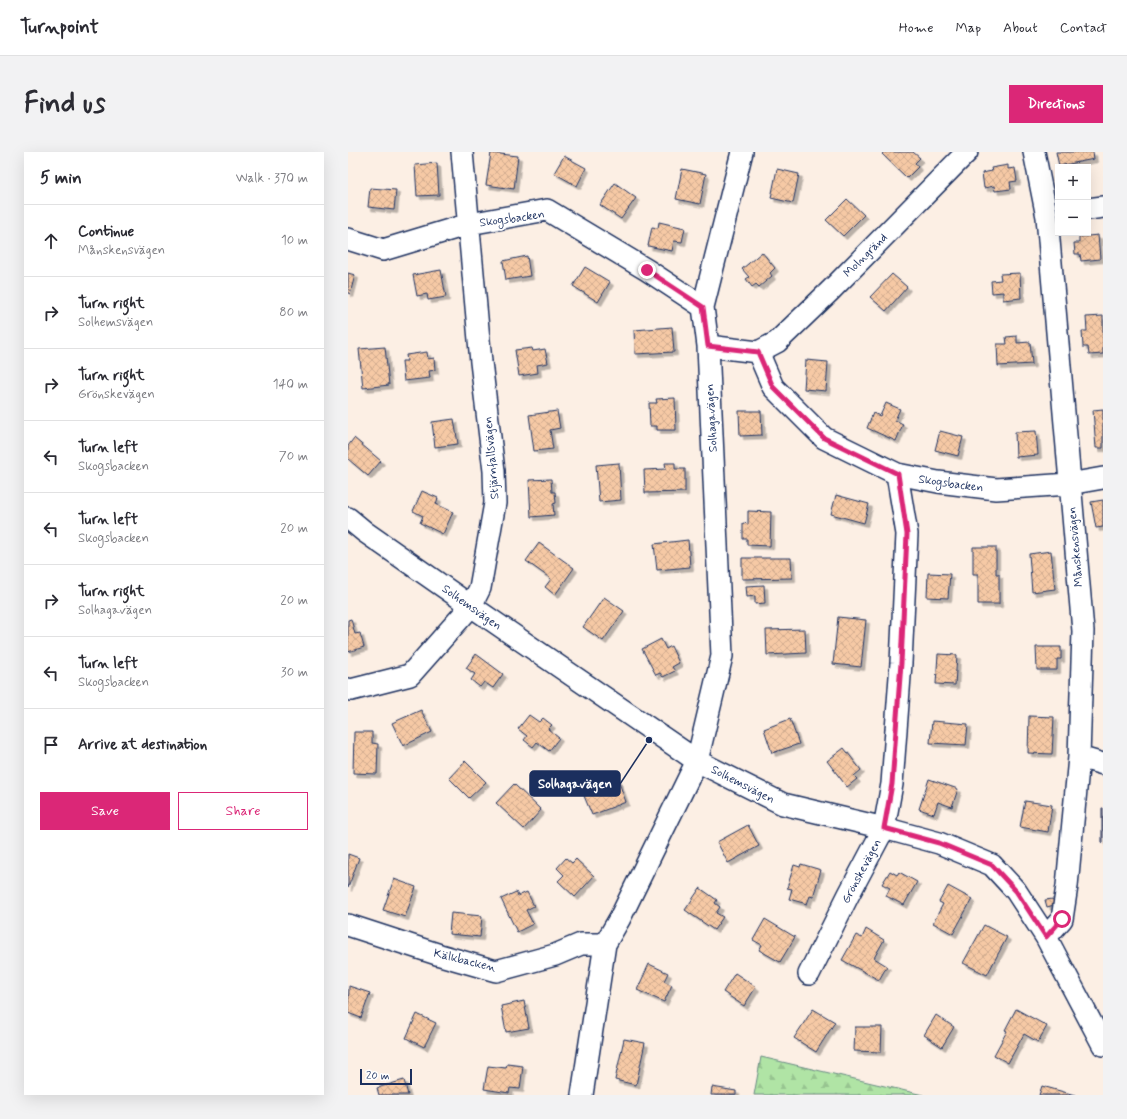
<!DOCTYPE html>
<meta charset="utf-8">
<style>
:root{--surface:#fff;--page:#f2f2f3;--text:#2b2b33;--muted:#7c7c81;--line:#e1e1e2;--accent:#db2777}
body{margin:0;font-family:Mynerve,sans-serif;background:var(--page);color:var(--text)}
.controls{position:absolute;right:12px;top:12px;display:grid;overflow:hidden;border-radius:0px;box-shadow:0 4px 16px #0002}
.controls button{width:36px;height:36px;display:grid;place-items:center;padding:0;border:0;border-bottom:1px solid var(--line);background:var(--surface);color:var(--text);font:20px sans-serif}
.scale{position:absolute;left:12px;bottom:10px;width:52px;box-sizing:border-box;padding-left:4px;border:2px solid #1b2f5e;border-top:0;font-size:11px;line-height:14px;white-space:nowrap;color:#1b2f5e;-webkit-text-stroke:3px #fff;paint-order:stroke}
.stop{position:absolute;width:12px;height:12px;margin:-9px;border:3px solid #db2777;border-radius:50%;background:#fff}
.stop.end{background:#db2777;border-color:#fff;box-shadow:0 1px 4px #0008}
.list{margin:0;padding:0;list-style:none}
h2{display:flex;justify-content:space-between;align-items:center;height:52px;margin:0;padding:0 16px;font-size:17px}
h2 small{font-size:13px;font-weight:400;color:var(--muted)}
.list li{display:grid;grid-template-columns:26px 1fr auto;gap:12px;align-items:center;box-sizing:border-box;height:72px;padding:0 16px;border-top:1px solid var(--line)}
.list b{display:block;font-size:15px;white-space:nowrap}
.list p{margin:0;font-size:13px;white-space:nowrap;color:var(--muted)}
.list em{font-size:13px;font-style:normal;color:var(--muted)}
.actions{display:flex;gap:8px;padding:12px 16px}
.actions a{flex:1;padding:9px 0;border:1px solid var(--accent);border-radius:0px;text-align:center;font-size:14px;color:var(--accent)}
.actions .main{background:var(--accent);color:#fff}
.icon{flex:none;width:22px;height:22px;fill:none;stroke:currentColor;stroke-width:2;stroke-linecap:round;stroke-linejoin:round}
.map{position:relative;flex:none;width:755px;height:943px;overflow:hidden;border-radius:0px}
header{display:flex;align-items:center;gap:24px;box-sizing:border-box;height:56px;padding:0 20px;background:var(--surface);border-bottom:1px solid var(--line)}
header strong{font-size:19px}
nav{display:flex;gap:22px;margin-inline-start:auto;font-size:14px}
.intro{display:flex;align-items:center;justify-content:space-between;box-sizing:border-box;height:96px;padding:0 24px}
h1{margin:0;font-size:28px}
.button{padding:10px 18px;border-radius:0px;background:var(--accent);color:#fff;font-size:14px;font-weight:700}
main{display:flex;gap:24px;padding:0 24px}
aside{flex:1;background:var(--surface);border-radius:0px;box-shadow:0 4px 16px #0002}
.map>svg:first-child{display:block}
</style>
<header>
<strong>Turnpoint</strong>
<nav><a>Home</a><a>Map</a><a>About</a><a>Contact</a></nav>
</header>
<div class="intro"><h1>Find us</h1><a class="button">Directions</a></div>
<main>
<aside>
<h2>5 min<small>Walk · 370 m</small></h2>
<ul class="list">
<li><svg class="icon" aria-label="ahead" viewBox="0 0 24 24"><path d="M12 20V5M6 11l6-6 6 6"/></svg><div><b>Continue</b><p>Månskensvägen</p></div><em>10 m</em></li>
<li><svg class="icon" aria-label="right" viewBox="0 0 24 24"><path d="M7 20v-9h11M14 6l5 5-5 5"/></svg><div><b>Turn right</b><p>Solhemsvägen</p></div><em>80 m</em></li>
<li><svg class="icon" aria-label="right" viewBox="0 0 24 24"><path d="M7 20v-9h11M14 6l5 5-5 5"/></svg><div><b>Turn right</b><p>Grönskevägen</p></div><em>140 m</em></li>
<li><svg class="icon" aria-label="left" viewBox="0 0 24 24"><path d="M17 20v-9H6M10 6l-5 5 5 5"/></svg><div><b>Turn left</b><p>Skogsbacken</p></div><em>70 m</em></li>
<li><svg class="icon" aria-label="left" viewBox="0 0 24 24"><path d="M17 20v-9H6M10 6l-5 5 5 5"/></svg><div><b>Turn left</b><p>Skogsbacken</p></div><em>20 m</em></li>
<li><svg class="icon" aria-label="right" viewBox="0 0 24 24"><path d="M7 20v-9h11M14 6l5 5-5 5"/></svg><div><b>Turn right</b><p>Solhagavägen</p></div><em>20 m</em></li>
<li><svg class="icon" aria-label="left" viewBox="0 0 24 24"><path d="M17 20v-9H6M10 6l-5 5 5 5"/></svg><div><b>Turn left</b><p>Skogsbacken</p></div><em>30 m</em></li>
<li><svg class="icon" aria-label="arrive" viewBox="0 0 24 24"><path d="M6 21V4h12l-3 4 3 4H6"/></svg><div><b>Arrive at destination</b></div></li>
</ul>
<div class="actions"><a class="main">Save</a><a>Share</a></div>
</aside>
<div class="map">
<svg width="755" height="943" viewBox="0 0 755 943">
<defs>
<pattern id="forest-firs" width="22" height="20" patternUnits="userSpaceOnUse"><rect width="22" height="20" fill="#b0e4a5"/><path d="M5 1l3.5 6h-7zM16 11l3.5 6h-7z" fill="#97c490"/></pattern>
<pattern id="building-cross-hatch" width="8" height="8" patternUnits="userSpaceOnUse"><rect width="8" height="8" fill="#f6c9a5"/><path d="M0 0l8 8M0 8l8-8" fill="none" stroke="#d2ad90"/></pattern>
<filter id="shadow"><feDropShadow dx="3.5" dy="3.5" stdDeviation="0" flood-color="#0004"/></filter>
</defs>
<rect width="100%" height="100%" fill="#fcefe4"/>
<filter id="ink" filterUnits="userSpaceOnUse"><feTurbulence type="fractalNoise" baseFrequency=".025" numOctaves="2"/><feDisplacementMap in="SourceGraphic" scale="8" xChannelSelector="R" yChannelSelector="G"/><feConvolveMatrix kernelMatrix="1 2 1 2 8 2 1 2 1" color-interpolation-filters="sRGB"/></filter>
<g filter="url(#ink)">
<path fill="url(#forest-firs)" stroke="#668a82" d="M413,905L575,943H406Z"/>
<path fill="url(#building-cross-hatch)" stroke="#1b2f5e" filter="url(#shadow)" d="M536,0H565L572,6L567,11L570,15L559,26L534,2Z
M708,0H745L746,7L711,14Z
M143,1L170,4L166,37L138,33Z
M216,4L238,16L229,34L206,21Z
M89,11L91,43L69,44L67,13Z
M660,13V17L667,16L669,29L662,30L663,37L647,39L646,34L636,36L634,21L644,19L643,16Z
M334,17L358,22L352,52L328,47Z
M429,17L451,22L445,51L423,46Z
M267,31L288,46L273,67L252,53Z
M22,36L48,38L46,58L20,55Z
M499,47L516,63L495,84L478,68Z
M311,70L337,76L334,90L326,89L324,99L300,94L304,75L310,76Z
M750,83L752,107L733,109L732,102H727L726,91H731V85Z
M414,100L427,116L422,121L424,124L411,135L408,132L404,135L398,127L401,125L394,117Z
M179,104L182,124L158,128L155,109Z
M237,115L262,130L250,150L225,134Z
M93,118L98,145L80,148L79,142L69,144L65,123Z
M0,121L7,123L2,142L0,141Z
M672,121L673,146L655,148V140L644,141L643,129L653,128L652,122Z
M544,122L559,135L538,159L522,145Z
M755,164V202L741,203L740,195H735L734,179H739L738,165Z
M324,175L326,200L287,202L286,178Z
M669,184V191L682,190L684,212L650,214L649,192H659L658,185Z
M37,195L41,233L15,236L11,197Z
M184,196L185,199L197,197L200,211L189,213L190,221L171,224L167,198Z
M79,200L80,207L86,206L87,218L81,219L82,226L56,229L54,209H59L58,203Z
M458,208L480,210L478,239L456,237Z
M327,246L328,278H309V274H302L301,251H309L308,247Z
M538,251L552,257L547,268L555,272L548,289L519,276L525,261L532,264Z
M755,257V296H748L745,258Z
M209,259L212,276L202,278L205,297L186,299L181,263Z
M391,259H413L414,283L392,284Z
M106,267L110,292L87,295L84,270Z
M592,279L615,285L610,304L587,298Z
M688,279L690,303L668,305L667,280Z
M6,286L33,309L20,324L0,307V294Z
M271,311L273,348L251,350L248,313Z
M317,311H327V317H337V340L297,341L296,318L318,317Z
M203,327L204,340H207L208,351L205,352L206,363L183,365L181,328Z
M74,339L90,346L88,352L105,360L95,382L72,371L75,364L65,359Z
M488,343L521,352L516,371L483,362Z
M755,348V375L748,376L743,350Z
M400,359L423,360L422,394L399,393V387H395V371L400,372Z
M340,388L342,415L309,418L306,392Z
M191,391L226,416L207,443L197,435L203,427L178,409Z
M625,395H648V422H651V452H630V422H625Z
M703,399L707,437L684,440L681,402Z
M394,406H443L444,426L394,427Z
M580,421L602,422L600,446L579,445Z
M416,433L417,451L407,452V444L399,445L398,434Z
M256,445L276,459L255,489L235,475Z
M490,465L518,468L513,515L485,512Z
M3,467L7,482L12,481L16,495L0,500V468Z
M457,477L458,501L419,503L418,478Z
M313,487L318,497L323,494L331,511L324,515L327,519L315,525L312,521L308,523L294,497Z
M688,495H713V507H709V518H689Z
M128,502L155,522L145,536L136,530L132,535L123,528L127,522L118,516Z
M590,502L609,503L607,533L588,532Z
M73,558L84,580L55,594L44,571Z
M181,563L191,570L195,566L204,573L200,577L211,586L201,599L189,590L185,595L176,588L179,584L170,577Z
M681,564L706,565L704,602L680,601Z
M442,567L451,592L424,601L416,577Z
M584,569L620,572L618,593L582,591Z
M6,580H24V591L30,592L29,622L5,621Z
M496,596L513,618L506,624L509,627L499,635L479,609Z
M117,609L138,630L121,646L101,626Z
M269,625L278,650L244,663L236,644L248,639L246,634Z
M581,627L610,637L604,655L590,650L586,662L571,657Z
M166,632L193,658L176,677L148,651Z
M677,649L704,653L700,680L672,675Z
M754,656H755V691H754Z
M400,673L411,694L380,711L369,690Z
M0,702L11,706L0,736Z
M218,706L224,711L228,707L246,724L227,745L210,729L216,723L209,716Z
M453,712L473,718L465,745L462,744L459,752L441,747L444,737L439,736L446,713L452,715Z
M542,719L549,723L551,720L569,730L556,753L538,744L542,736L534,732Z
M46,727L68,735L57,765L35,758Z
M600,734L624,747L605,782L585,771L595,752L591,750Z
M352,736L369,748L367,751L372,755L368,761L375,765L366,778L337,758Z
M168,740L170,744L179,740L186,754L178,758L185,772L169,780L153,747Z
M705,747L706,753L699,755L697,748Z
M103,761L134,764L132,785L101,782Z
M417,767L447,785L432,810L411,798L414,793L405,788Z
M636,773L659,785L639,823L615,811Z
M518,777L536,788L526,806L539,814L531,828L494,808L508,783L514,786Z
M301,812L320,821L316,829L324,833L316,850L289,838Z
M387,821L408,835L396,854L375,840Z
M1,834L22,841L13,866L0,861Z
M176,849L181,876L158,880L153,854Z
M465,857L487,870L468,900L446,886Z
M668,857L699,874L690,890L676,882L660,911L646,903L659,879L657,878Z
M69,862L88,871L76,895L58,886Z
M588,863L606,875L594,895L576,883Z
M507,875H534L533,900L506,899Z
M276,887L297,891L288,933L267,928Z
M159,912L175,914L172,937L162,936L161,941L136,937L140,914L158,916Z
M56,928L60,943H31L29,936Z
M694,934L727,943H691Z
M364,935L388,939V943H363Z"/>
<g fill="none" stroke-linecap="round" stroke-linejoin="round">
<defs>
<path id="minor" d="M686,0L699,65L735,479L731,605L719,734L714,767L698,785
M740,57L755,55
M0,87L35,98L121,72L199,58L299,118L355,155
M360,194L410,200L425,235L476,286L549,322L590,330L648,337L721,332L755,326
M410,200L429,190L482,139L619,0
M0,366L17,380L123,454L349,609L435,652L536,676L591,691L644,713L668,739L698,785L755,893
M0,537L3,538L62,523L123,454L132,436L147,351L146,319L133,210L114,0
M731,605L755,612
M0,773L92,803L148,819L207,803L233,792H257
M461,822L501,742L536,676L544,632L553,511L559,382L549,322
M234,943L257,792L272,766L349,609L374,504L360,194L355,155L394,0"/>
</defs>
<use href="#minor" stroke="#1b2f5e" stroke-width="24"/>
<use href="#minor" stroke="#fff" stroke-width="21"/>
</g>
</g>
<g fill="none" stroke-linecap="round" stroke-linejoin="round" filter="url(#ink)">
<path stroke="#db2777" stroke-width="5" d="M299,118L355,155L360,194L410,200L425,235L476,286L550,322L559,382L553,511L544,632L536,676L591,691L644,713L668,739L698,785L714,767"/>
</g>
<g text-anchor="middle" stroke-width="3.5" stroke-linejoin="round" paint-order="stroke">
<g font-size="12" fill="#1b2f5e" stroke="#fff">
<text transform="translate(164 66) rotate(-8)" y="4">Skogsbacken</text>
<text transform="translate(517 103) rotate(-45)" y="4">Molngränd</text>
<text transform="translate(363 266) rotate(-93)" y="4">Solhagavägen</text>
<text transform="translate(143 306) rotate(-95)" y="4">Stjärnfallsvägen</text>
<text transform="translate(603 331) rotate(8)" y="4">Skogsbacken</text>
<text transform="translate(727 395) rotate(-95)" y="4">Månskensvägen</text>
<text transform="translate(124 455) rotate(35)" y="4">Solhemsvägen</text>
<text transform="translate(395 632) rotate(27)" y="4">Solhemsvägen</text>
<text transform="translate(513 719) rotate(-62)" y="4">Grönskevägen</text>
<text transform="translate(117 808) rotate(14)" y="4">Kälkbacken</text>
</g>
</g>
<path fill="none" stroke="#1b2f5e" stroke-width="1.5" d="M301 588L272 632"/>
<circle fill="#1b2f5e" stroke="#fff" stroke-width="1.5" cx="301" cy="588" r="4"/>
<rect fill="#1b2f5e" stroke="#1b2f5e" stroke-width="1.5" x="182" y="619" width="90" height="25" rx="4"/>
<g font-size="13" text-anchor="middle" font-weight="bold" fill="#fff">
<text x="227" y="636">Solhagavägen</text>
</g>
</svg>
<div class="controls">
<button>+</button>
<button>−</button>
</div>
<div class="scale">20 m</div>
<div class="stop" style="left:714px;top:767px"></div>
<div class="stop end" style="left:299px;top:118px"></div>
</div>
</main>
